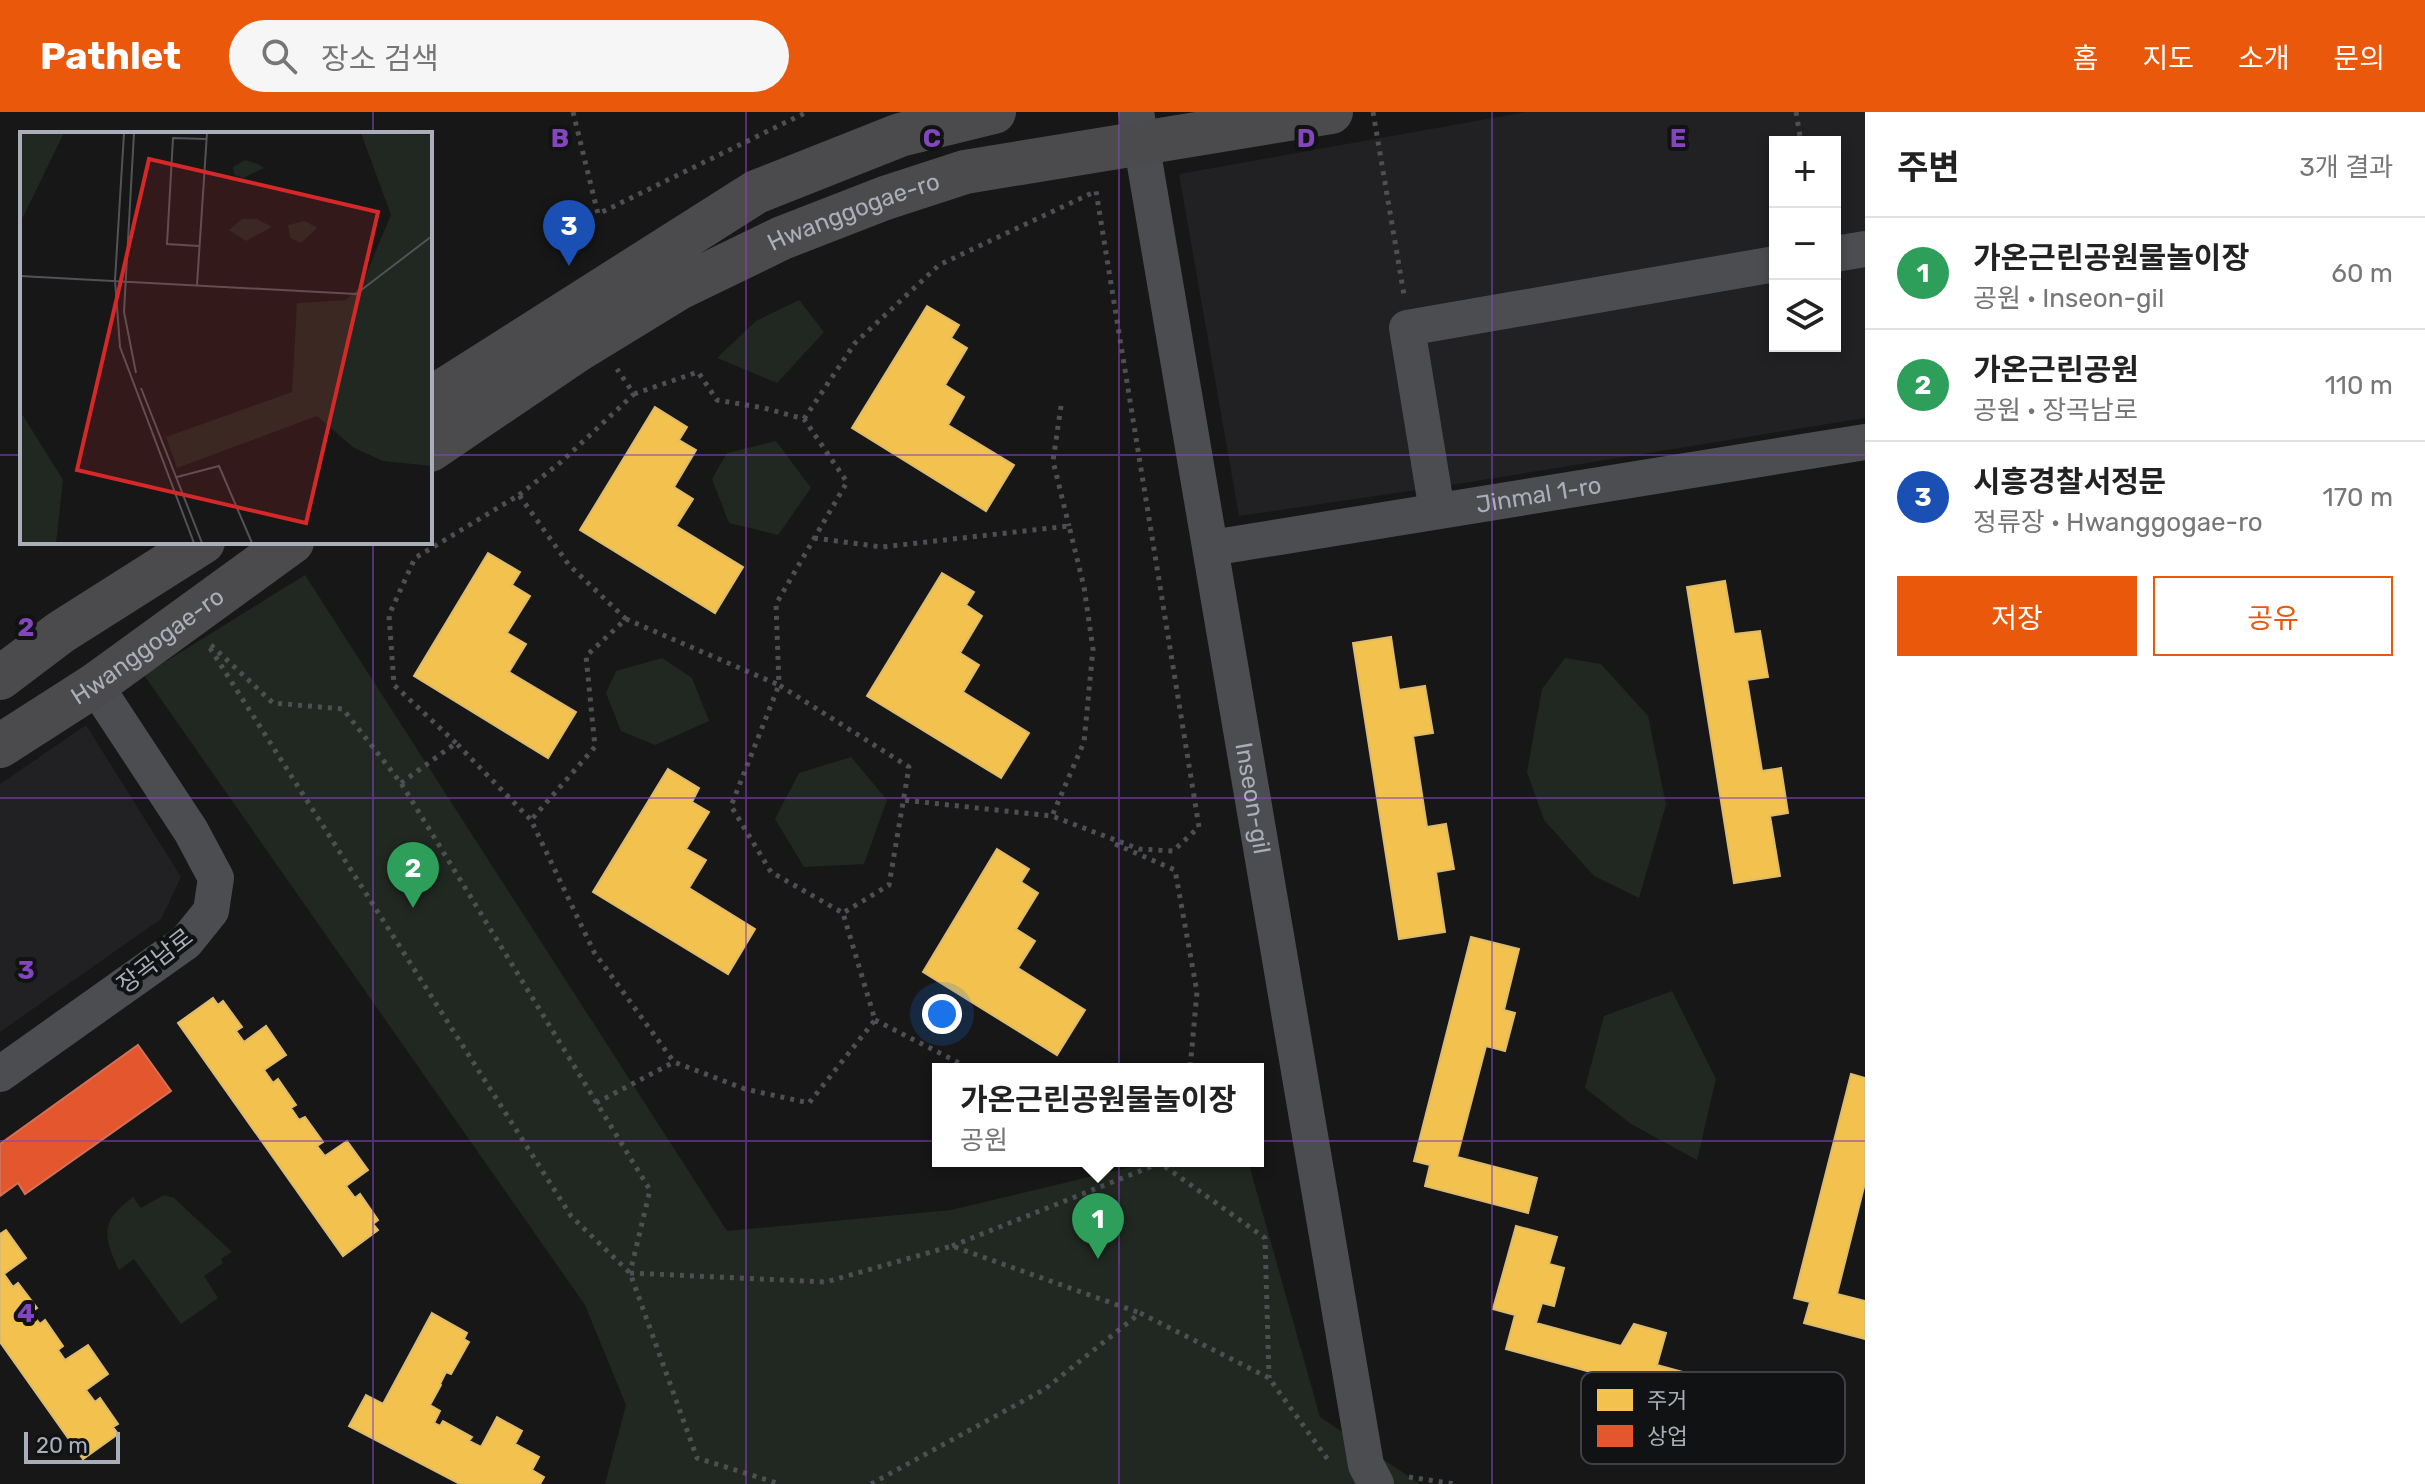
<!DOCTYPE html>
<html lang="ko">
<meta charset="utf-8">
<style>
:root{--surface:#fff;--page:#f6f6f6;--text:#222;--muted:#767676;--line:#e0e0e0;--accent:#ea580c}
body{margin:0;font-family:Rubik,"Noto Sans KR",sans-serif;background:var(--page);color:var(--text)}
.controls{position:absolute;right:24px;top:24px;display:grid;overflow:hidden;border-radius:0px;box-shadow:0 4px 12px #0003}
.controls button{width:72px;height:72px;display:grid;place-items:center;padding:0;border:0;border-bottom:2px solid var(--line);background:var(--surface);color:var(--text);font:40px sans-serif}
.scale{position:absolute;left:24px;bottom:20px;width:96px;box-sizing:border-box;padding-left:8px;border:4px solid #a9aeb8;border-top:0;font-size:22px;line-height:28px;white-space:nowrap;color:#a9aeb8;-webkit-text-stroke:6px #111213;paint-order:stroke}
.you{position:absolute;left:942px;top:902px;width:28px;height:28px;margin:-20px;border:6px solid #fff;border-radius:50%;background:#1a73e8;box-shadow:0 0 0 12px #1a73e833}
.badge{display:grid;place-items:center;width:52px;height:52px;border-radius:50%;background:var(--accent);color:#fff;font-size:26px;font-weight:700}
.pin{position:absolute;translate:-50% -66px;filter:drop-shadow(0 2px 4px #0008)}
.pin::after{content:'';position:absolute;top:42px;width:28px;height:24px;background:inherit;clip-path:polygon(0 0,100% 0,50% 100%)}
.popup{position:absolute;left:932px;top:951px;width:332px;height:104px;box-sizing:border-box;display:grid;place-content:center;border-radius:0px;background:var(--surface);filter:drop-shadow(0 2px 6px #0005);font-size:26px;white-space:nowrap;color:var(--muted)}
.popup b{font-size:30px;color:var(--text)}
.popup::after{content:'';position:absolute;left:50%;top:100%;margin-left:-16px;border:16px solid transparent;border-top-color:var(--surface)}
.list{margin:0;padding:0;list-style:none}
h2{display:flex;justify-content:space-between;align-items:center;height:104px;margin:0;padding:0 32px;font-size:34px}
h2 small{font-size:26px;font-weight:400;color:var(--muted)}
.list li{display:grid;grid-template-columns:52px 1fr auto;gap:24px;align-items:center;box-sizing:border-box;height:112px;padding:0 32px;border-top:2px solid var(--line)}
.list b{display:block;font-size:30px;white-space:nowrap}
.list p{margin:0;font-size:26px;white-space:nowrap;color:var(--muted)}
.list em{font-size:26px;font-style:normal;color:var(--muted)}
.actions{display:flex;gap:16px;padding:24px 32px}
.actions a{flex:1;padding:18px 0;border:2px solid var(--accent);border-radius:0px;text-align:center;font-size:28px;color:var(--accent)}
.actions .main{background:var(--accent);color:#fff}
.icon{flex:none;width:44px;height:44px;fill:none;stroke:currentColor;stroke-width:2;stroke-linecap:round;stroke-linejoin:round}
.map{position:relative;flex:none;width:1865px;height:1372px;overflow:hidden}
header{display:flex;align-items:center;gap:48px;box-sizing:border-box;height:112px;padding:0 40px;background:var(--accent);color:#fff}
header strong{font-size:38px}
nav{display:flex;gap:44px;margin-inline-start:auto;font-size:28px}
.search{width:560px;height:72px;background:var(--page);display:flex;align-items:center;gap:20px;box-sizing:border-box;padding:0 28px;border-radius:44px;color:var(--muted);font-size:30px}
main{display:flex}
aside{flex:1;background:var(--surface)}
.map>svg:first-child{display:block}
</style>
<header>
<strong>Pathlet</strong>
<div class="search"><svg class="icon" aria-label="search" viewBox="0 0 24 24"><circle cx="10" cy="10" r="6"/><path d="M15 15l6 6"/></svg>장소 검색</div>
<nav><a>홈</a><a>지도</a><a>소개</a><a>문의</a></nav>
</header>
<main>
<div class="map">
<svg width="1865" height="1372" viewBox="0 0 1865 1372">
<rect width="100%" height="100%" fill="#171717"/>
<path fill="#212123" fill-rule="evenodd" d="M1526,0H1865V306L1464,371L1239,404L1179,62ZM1775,30H1835V234H1775Z
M86,613L181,765L161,807L0,920V672Z"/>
<path fill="#212821" d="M799,188L824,220L777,271L717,246L756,209Z
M776,329L811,376L778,423L729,411L712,367L727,341Z
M305,463L727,1119L951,1098L1156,1049H1248L1320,1305L1420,1372H605L626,1293L585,1193L144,563Z
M662,546L692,566L709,609L655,633L621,619L606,581L616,559Z
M1565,546L1601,552L1648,604L1666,693L1639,786L1594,764L1544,708L1527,660L1542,577Z
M851,645L887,688L864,752L804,755L775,707L799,661Z
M1672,879L1716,967L1697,1048L1631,1012L1585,976L1604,904Z
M164,1083L174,1086L232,1140L221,1147L223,1151L204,1164L218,1186L181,1212L134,1147L119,1158C102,1122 101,1109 133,1085L141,1096Z"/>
<path fill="#f2c14e" stroke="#dcbb6e" stroke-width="2" d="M927,194L959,213L951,226L967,236L945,273L964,285L948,313L1014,353L986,399L852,316Z
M655,295L687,315L679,328L696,338L674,375L693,387L676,414L743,455L715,501L580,418Z
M488,441L520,460L512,473L530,484L507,521L526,532L509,560L576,600L548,646L414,564Z
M942,461L974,480L966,493L982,504L960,541L979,553L963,580L1029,621L1001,666L867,584Z
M1725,469L1734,522L1760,519L1768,565L1747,568L1762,659L1781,656L1788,701L1770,704L1780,764L1734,771L1687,475Z
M1391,525L1399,578L1425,574L1433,621L1413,624L1427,715L1446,712L1454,757L1436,760L1445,820L1399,827L1353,531Z
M668,657L699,676L692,690L709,700L686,737L706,748L689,776L755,817L728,862L593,780Z
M997,737L1029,757L1021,770L1038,781L1016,817L1035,829L1018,856L1085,898L1057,943L923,860Z
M1471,825L1519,837L1504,898L1515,901L1505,939L1486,934L1457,1045L1537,1066L1528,1101L1425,1074L1430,1053L1414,1049Z
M213,886L218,893L223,889L242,915L236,919L244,930L266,914L286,943L264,958L273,971L278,967L296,993L291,996L299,1008L305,1005L323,1030L317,1034L325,1044L347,1029L368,1058L346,1074L355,1086L360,1082L378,1108L373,1112L378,1118L343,1144L178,911Z
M1851,962L1865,966V1071L1837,1182L1865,1189V1227L1804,1211L1810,1190L1794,1186Z
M1516,1114L1557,1125L1549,1152L1564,1156L1554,1194L1542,1191L1536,1211L1621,1234L1634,1212L1666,1221L1657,1253L1730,1273L1724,1296L1506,1237L1515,1203L1493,1197Z
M6,1118L26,1146L4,1162L13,1175L18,1171L37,1196L31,1200L40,1212L45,1208L63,1234L58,1238L65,1248L88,1233L108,1262L86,1278L95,1290L100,1286L118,1312L113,1315L118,1322L83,1347L0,1230V1122Z
M432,1201L467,1221L464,1227L469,1230L451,1262L446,1260L440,1272L441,1273L430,1293L440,1299L434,1311L440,1314L443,1309L472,1325L469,1329L481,1335L497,1305L522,1319L515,1332L539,1345L532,1358L544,1365L540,1372H460L349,1314L366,1283L383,1292Z"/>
<path fill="#e4572e" stroke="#d27157" stroke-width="2" d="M138,933L171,979L25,1082L18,1071L0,1084V1032Z"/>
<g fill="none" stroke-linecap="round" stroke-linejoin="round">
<path stroke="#4d4f52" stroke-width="5" stroke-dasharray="4 6" stroke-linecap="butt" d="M573,0L598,102L807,0
M1373,0L1404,183
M1796,0L1801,30
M634,282L698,260L717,288L764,296L804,307L847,370L776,492L779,573L909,655L889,773L843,801
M1061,294L1053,349L1069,414
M804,307L855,231L939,153L1096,79L1199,715L1173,739L1139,737L1052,704
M519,383L561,350L634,282L617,257
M814,426L882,435L1069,414L1084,475L1093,537L1084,630L1052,704L903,688
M211,533L273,591L343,597L401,671L650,1078L630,1161
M210,536L571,1104L630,1161L697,1346L780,1372
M456,631L394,573L389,503L415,446L519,383L569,453L626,507
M401,671L456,631L531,708L594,840L674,950L745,977L809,991L875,908L843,801L771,760L731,694L779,573L626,507L586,544L595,635L531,708
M1115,732L1175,758L1197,880L1190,957
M875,908L971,957
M596,991L674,950
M952,1134L1160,1051L1265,1126L1269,1266
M630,1161L826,1170L952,1134L1140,1201
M1409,1365L1455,1372
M871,1372L1045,1277L1140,1201L1269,1266L1329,1349"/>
<g stroke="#4c4d50" stroke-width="36">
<path id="s1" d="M1136,0L1366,1353L1376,1372"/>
<path d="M1835,142L1865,137"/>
<path d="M1437,399L1407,216L1775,152"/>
<path id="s2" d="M1211,436L1865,330"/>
<path d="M0,962L186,830L211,799L216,766L191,719L95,573"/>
</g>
<g stroke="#4b4b4e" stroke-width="44">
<path d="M430,287L756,80L900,23L994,0"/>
<path id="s3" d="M430,338L576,239L679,176L782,126L885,86L965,60L1331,0"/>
<path d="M0,566L61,520L203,430"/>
<path id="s4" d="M0,634L95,573L292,430"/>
</g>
</g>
<path fill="none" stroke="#8446be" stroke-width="2" stroke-opacity="0.55" d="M373,0V22M746,0V1372M1119,0V1372M1492,0V1372M0,343H22M430,343H1865M373,430V1372M0,686H1865M0,1029H1865"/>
<g text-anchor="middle" stroke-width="8" stroke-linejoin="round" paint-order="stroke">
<g font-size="24" fill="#a9aeb8" stroke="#111213">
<text dy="8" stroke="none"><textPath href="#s3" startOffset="488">Hwanggogae-ro</textPath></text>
<text dy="8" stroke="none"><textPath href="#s2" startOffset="332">Jinmal 1-ro</textPath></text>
<text dy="8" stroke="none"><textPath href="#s4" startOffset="178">Hwanggogae-ro</textPath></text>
<text dy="8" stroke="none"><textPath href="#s1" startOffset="696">Inseon-gil</textPath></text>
<text transform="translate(155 849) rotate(-38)" y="8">장곡남로</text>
</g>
</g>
<g transform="translate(20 20)">
<rect width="412" height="412" fill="#171717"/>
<path d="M0,1H44L0,91ZM341,1L412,3V334L363,329L334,316L297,284L157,336L146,305L272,260L277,171L326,168L341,154L371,83ZM225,28L238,32L244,36L223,46L214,43L213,35ZM222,87H237L252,95L226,109L209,98ZM285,89L297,96L281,111L270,106L268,93ZM0,279L43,348L36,411H0Z" fill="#212821"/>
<path fill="none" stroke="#515357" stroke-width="2" d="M104,1L95,148L100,215L174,411M114,1L104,180L116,241M179,114L147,112L153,6L186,7M0,144L336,162L412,104M177,153L187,1M121,256L182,411M157,345L199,334L232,411"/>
<path fill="#d62828" fill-opacity="0.15" stroke="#d62828" stroke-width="4" d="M129,27L358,80L286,391L57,338Z"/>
<rect width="412" height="412" fill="none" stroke="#a9aeb8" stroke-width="4"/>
</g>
<rect x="1581" y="1260" width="264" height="92" rx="12" fill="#111213" stroke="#3f4145" stroke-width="2"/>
<rect x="1597" y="1277" width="36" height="22" fill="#f2c14e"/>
<rect x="1597" y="1313" width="36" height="22" fill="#e4572e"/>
<g font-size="22" fill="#a9aeb8">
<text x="1647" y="1296">주거</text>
<text x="1647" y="1332">상업</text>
</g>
<g font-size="26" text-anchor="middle" font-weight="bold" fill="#8446be" stroke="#111213" stroke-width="8" stroke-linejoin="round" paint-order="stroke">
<text x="560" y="35">B</text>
<text x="932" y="35">C</text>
<text x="1306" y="35">D</text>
<text x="1678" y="35">E</text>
<text x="26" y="524">2</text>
<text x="26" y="867">3</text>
<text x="26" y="1210">4</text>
</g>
</svg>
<div class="controls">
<button>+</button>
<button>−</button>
<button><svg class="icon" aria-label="layers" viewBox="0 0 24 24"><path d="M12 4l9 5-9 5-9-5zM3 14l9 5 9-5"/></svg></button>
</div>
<div class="scale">20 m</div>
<div class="you"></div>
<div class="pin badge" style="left:1098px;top:1147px;background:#2e9e5b">1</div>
<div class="popup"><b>가온근린공원물놀이장</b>공원</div>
<div class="pin badge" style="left:413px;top:796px;background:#2e9e5b">2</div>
<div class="pin badge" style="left:569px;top:154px;background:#1a4fb4">3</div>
</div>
<aside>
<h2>주변<small>3개 결과</small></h2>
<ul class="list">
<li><span class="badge" style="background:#2e9e5b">1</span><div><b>가온근린공원물놀이장</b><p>공원 · Inseon-gil</p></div><em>60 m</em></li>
<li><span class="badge" style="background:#2e9e5b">2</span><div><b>가온근린공원</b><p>공원 · 장곡남로</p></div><em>110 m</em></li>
<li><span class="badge" style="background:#1a4fb4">3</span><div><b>시흥경찰서정문</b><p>정류장 · Hwanggogae-ro</p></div><em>170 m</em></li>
</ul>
<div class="actions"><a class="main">저장</a><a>공유</a></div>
</aside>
</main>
